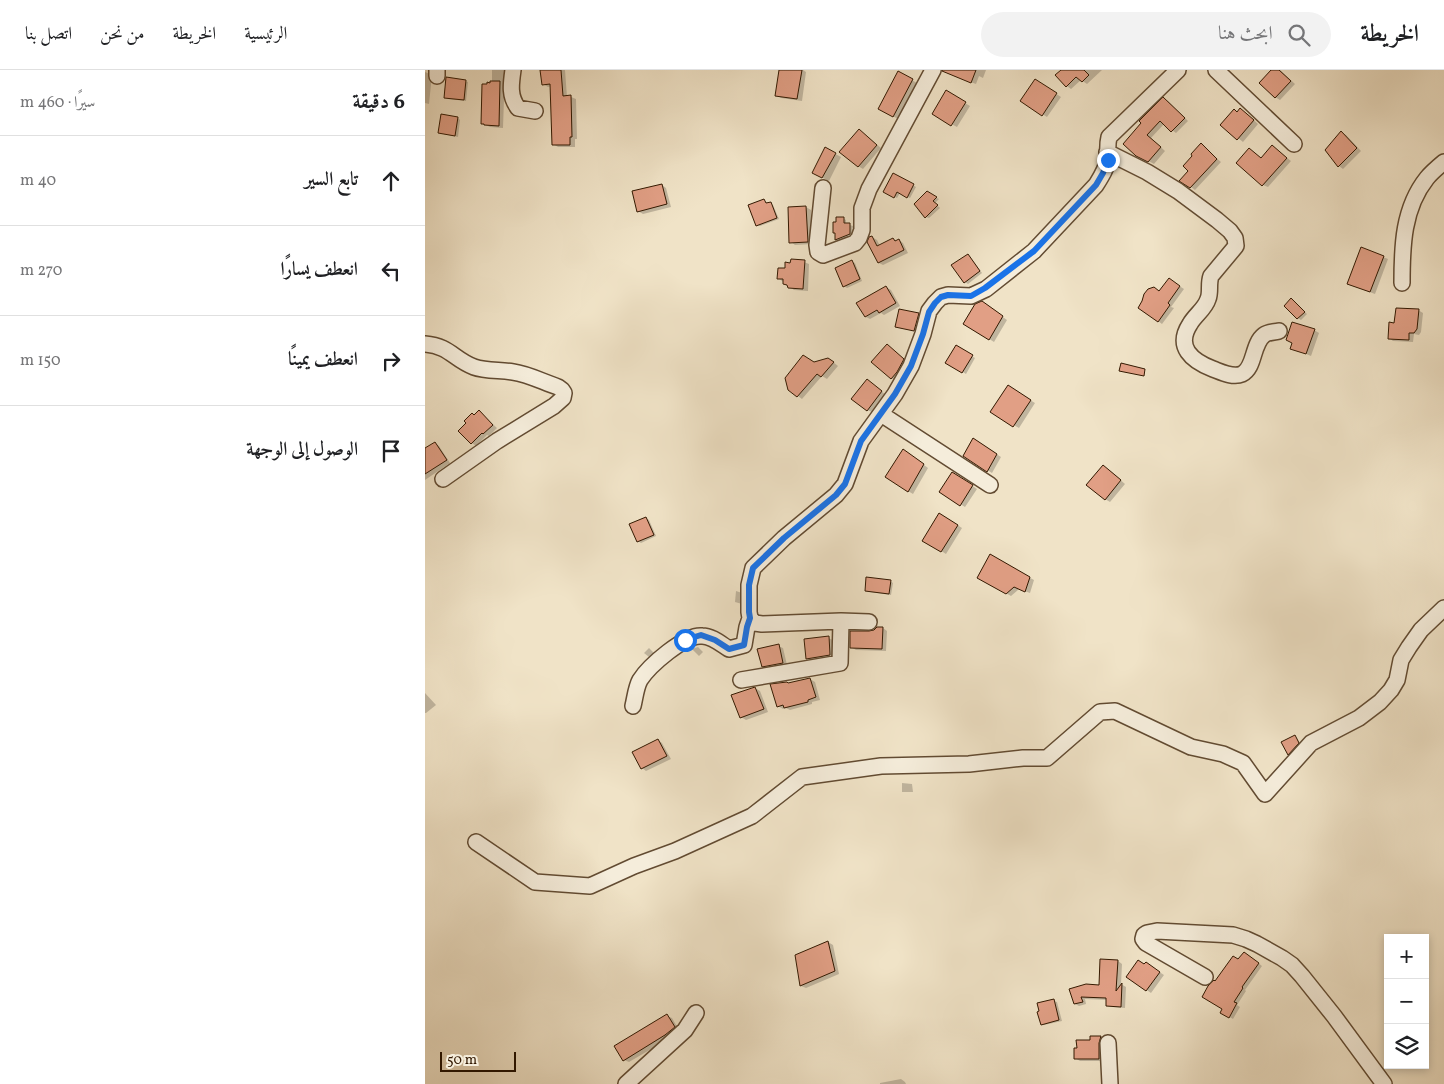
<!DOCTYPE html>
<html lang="ar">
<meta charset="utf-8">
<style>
:root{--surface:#fff;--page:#f2f2f2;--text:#202124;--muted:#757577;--line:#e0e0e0}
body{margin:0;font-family:Vollkorn,Amiri,serif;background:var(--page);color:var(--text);direction:rtl}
.controls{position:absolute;right:15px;bottom:15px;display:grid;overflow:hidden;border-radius:0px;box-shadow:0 2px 8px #0003}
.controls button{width:45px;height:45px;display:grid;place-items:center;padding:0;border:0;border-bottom:1px solid var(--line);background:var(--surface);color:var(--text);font:25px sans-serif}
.scale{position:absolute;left:15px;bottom:12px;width:76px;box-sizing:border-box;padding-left:5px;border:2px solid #321800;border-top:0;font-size:14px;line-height:18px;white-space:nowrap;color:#321800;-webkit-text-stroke:4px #f5eddb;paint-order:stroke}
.stop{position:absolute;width:15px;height:15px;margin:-11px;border:4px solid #1a73e8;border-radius:50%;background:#fff}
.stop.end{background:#1a73e8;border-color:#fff;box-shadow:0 1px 5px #0008}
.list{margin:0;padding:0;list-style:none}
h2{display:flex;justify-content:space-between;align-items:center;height:65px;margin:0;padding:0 20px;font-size:21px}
h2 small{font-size:16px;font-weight:400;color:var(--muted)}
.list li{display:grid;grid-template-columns:32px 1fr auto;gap:15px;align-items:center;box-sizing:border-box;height:90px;padding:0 20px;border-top:1px solid var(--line)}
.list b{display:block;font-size:19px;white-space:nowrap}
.list em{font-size:16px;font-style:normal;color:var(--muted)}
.icon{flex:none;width:28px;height:28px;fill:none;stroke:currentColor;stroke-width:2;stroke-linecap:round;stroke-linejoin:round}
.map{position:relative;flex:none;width:1019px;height:1014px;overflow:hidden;direction:ltr}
header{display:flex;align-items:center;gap:30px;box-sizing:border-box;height:70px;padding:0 25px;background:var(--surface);border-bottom:1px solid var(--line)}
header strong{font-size:24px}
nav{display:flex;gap:28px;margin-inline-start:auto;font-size:18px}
.search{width:350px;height:45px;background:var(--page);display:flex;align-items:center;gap:12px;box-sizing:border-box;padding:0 18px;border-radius:28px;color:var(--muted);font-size:19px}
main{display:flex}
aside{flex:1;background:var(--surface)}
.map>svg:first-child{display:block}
</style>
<header>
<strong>الخريطة</strong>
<div class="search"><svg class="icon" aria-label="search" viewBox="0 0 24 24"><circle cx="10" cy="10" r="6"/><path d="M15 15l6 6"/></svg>ابحث هنا</div>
<nav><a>الرئيسية</a><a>الخريطة</a><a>من نحن</a><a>اتصل بنا</a></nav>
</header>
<main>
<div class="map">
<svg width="1019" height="1014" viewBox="0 0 1019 1014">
<rect width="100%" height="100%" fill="#f0e3c7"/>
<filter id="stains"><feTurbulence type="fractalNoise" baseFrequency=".004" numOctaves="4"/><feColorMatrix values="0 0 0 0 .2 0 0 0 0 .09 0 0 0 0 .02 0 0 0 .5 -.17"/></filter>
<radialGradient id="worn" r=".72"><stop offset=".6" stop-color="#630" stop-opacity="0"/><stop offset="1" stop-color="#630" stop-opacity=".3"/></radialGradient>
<path fill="#0003" d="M67,0H80L78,58L65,57L57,53L67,11Z
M117,0H140L142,27H146L151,29L152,69H150V77H133L128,74L126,16L123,17L118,14Z
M355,0H378L381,2L377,31L356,28L351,25Z
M526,0H561L558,8L554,6L551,14L529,6Z
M637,0H677L662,14L656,10L646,19L642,16Z
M848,0H855L870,14L855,30L850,27Z
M0,2L7,5L4,34L0,33Z
M474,3L492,13L473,49L455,39Z
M610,10L636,27L622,47L597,31Z
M40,11L43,12L41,31L23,29L21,27Z
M521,22L545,36L532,57L508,44Z
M739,29L743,31L763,51L751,63L739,54L726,68L740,81L729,94L712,85Z
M820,42L833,54L818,72L797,55L813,43Z
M33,48L35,50L33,67L14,63Z
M917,63L921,65L936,81L918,99L914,96Z
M439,64L456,78L438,99L433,96Z
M776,75L796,92L770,120L766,117L765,101Z
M848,77L866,91L843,117L838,115L824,79L837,89Z
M401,79L416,87L404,111L388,103Z
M469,104L491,117L485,128L475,123L472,128L459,121Z
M237,115L241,118L246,137L218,144L213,141Z
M502,123L514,129L510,133L515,138L504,148L501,147Z
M339,130L343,134L345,133L348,135L354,149L335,156L332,155Z
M381,137L386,140L387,174L370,175L366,172Z
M418,148L421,150V154L428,156L427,166L413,171L411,170V164L409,163Z
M447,167L452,170L455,176L468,169L472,171L474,170L478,173L483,183L458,195L454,193Z
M543,185L545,187L557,203L543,214L540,212Z
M958,187L963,189L950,224L928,216Z
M379,192L384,194L383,221L369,220L353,208L366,194Z
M427,192L430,193L437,211L422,218L419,216Z
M748,212L759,219L746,237L749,238L737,254L733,251L735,222Z
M461,217L466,220L475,236L459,245L456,243L445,249L441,247Z
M867,230L882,244L876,250L873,248Z
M562,236L582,250L569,272L539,253Z
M993,240L998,243L996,262L994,265L989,264L988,272L968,271L964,268L971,254Z
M493,244L496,245L492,261L472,256Z
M889,260L894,263L886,286L867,278L868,273Z
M531,277L550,288L541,304L522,292Z
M466,278L483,292L471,311L466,308Z
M408,292L413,296L402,309L397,306L377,329L373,326L389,294Z
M447,314L461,325L447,342L442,340Z
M583,317L610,333L594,358L567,342Z
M54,342L58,345L72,358L64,366L62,365L51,376L47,373L49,346Z
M549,370L576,387L567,403L540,386Z
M10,373L14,376L25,393L0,410V380Z
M483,383L503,398L488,424L483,421Z
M683,399L700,414L685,432L680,429Z
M528,403L552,419L540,437L516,422Z
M515,444L537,458L521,484L499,470Z
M221,448L224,450L231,466L216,473L213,471Z
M565,486L609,510L605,523L594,519L586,526L553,508Z
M465,511L468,513L466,525L444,522L441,521Z
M311,521L317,523V534L310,532Z
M458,558L462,561L461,581L431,580L426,577Z
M403,568L408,570L410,587L387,591L382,589Z
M353,576L358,578L362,595L342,599L338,596Z
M273,577L278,582L274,586L267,579Z
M224,578L229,583L224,587L219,583Z
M385,609L390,612L395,630L387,632V634L365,640L361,638L358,639L353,636L364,614Z
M330,618L335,621L343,642L321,650L316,647Z
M0,623L11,635L1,643H0Z
M870,666L872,668L876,675L866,686L864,684Z
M233,670L237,673L246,689L221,701L217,698Z
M477,713L487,714L488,722H477Z
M403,872L408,875L414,904L381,918L376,916L371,886Z
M823,885L837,896L820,920L821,921L812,935L815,937L808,949L796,942L799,938L791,913L814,891Z
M676,890L693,891L697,894L696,914L701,917L700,938L687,937L682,935L683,930L660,929L661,934L654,936L650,934L661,915L675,916Z
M725,896L739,905L726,923L703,907Z
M629,931L632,932L637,951L619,955L617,954Z
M242,946L247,948L254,960L245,968L204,992L199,990Z
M676,967L680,970L679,991H655L650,988L667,971V968Z
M476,1009L480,1012L481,1014H455V1013Z"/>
<path fill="#e19f85" stroke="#321800" d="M115,0H136L138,26L146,25L147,67H145V75H127L125,14L117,15Z
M354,0H377L372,29L350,26Z
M517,0H551L546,13L517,1Z
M636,0H659L664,5L657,12L651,7L641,17L630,5Z
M846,0H854L866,11L850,28L834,13Z
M473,1L488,9L468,47L453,39Z
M21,7L41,10L39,30L19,28Z
M610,9L632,23L617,46L595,31Z
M65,11H75L74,56L59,55V54H56L57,14H62V12L65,13Z
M521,20L541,32L526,56L507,44Z
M738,27L760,48L746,62L735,51L722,65L736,77L723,92L711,86L698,74L716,53L714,51Z
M815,38L829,50L812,70L795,55L809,39L812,42Z
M16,44L33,47L30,66L13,63Z
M434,59L452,75L433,97L414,82Z
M916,61L932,78L913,97L900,80Z
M776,73L792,89L765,118L754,111L763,101L758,96L767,86L766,84Z
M847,75L862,88L837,116L811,93L824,78L836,88Z
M400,77L411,83L397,108L387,103Z
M468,103L489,114L482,128L472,122L469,128L458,122Z
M237,114L242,134L212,142L207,121Z
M502,121L512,127L508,131L513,135L500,148L489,134Z
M339,129L341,133L346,132L352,148L331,156L323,135Z
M381,136L383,172L364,173L363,137Z
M411,147H419V153H425V164L410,170V163H408V152H411Z
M447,166L452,176L468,168L470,171L474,169L479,180L453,193L442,172L444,167Z
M936,177L959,186L945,222L922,214Z
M543,184L555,201L539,213L526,195Z
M366,189L380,190L378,219L363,218L362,215L358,214V209H352L353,198H360V192L365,193Z
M427,190L435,209L418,217L410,198Z
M744,208L755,216L743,233L745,235L733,252L713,238L717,231L719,224L723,219L729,217L734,221Z
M461,216L471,233L454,243L452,240L440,247L431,233Z
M866,228L880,242L872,249L859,236Z
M557,231L578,246L564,270L538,254L550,234Z
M971,238L994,239L992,259L989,263H984V270L963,269L964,252L969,253Z
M474,239L494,243L489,261L470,257Z
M867,252L890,259L881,284L865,279L867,273L861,270Z
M462,274L479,289L472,302L466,309L446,292Z
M531,275L548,285L537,303L520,293Z
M378,285L389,292L403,288L409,292L396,307L392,304L372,327L363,320L360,308Z
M696,293L720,299L719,306L694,301Z
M442,309L457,321L442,341L426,329Z
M583,315L606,330L588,357L565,342Z
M54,340L68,355L58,364L57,363L46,374L33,361L41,353L39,351L47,343L49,345Z
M548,368L572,384L562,402L538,386Z
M10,372L22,390L0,404V378Z
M478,379L499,394L483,422L460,407Z
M678,395L696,410L680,430L661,415Z
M527,402L548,415L535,436L514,422Z
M514,443L533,455L516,482L497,471Z
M221,447L229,465L212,472L204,454Z
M565,484L605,507L600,522L589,517L581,524L552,508Z
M441,507L466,510L464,524L440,521Z
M452,557H458L457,579L425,578V561H444L449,560Z
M404,566L405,585L381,589L379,569Z
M354,574L358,593L337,597L332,579Z
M385,608L391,627L383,630V632L359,638L358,635L352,637L345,614L362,612L363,613Z
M330,617L339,639L315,648L306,625Z
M870,665L874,673L863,685L856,672Z
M233,669L242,686L216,699L207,682Z
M403,871L410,901L375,916L370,885Z
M819,882L834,893L817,917L818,918L809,932L812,933L804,948L795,943L797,939L777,927L783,916L789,910L790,911L808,886L813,889Z
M675,889L693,890L691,921L697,913L696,937L681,936V928L656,927L658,932L649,934L644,919L661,914L674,915Z
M713,890L719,894L721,892L735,902L721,921L701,907Z
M629,929L634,950L616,955L612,942L614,941L612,933Z
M242,944L250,957L240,965L198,991L189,976Z
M665,966H676L674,973V989H649V978H652L651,970H665Z"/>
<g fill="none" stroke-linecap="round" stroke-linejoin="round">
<defs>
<path id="minor" d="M88,0C86,14 84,26 93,38L110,41
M791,0L869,74
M12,6V0
M682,82L722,102L753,121L792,150L805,161L810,168L811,176L786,206C783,214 786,222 783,229C780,239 770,245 765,254C750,277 767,291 788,299C796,302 808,308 817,304C830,298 827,274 839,265C843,262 850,262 854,261
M398,118L392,175L393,182L398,185L430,173L434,168L437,160V138L444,119L508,0
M977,213C977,176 978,138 1002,108C1007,102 1013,97 1019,92
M0,274C25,276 28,289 49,297C60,301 75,300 88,302C103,304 118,312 133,317L137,320L139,323L138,328L129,336L72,371L18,409
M456,344L565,415
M444,552L416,551L337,554L330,553L325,548L324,542V515L328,498L359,468L411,425L420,414L436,371L470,324L486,296L498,264L504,241L510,233L516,227L523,225L546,226L561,219L609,181L671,115C676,107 682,98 683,88C683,81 682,75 684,67L753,0
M316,610L415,593L416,551
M208,636C210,628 211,617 215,610C224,596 260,564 277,566C287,566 296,574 304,579L319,575L322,557L325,548
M51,772L110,812L165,816L209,796L250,781L327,746L377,707L456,696L544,694L598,688H622L675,642L690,641L766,677L798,684L818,693L840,724L886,673L934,648L955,632L966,620L972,610L976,590L984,577L996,560L1019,538
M780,907L721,873L718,869L719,865L722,863L732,861L808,865L821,869L832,874L857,888L867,895L877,906L909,946L959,1014
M683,973L685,1014
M201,1014L260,960L271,943"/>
</defs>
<use href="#minor" stroke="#624b32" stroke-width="18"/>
<use href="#minor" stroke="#f5eddb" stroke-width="15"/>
</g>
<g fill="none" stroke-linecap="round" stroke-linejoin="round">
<path stroke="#1a73e8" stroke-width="6" d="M260,570L276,565L290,570L304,579L319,575L322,557L325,548L324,542V515L328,498L359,468L411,425L420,414L436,371L470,324L486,296L498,264L504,242L510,233L516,227L523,225L546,226L560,218L609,181L671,115L678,103L683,90"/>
</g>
<rect width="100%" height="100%" filter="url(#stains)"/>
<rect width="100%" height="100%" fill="url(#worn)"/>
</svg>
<div class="controls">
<button>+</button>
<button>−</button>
<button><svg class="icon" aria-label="layers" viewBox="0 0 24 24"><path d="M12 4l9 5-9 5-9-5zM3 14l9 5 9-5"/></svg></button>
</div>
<div class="scale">50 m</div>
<div class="stop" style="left:260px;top:570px"></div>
<div class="stop end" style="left:683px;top:90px"></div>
</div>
<aside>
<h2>6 دقيقة<small>سيرًا · 460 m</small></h2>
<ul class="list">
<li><svg class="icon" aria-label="ahead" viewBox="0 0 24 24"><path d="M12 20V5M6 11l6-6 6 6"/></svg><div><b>تابع السير</b></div><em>40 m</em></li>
<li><svg class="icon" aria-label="left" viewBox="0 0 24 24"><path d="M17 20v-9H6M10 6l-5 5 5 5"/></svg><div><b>انعطف يسارًا</b></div><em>270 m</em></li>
<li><svg class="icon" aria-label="right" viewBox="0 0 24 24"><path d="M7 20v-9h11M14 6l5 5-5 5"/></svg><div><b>انعطف يمينًا</b></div><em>150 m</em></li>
<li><svg class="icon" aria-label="arrive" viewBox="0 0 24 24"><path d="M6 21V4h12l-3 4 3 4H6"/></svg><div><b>الوصول إلى الوجهة</b></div></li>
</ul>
</aside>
</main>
